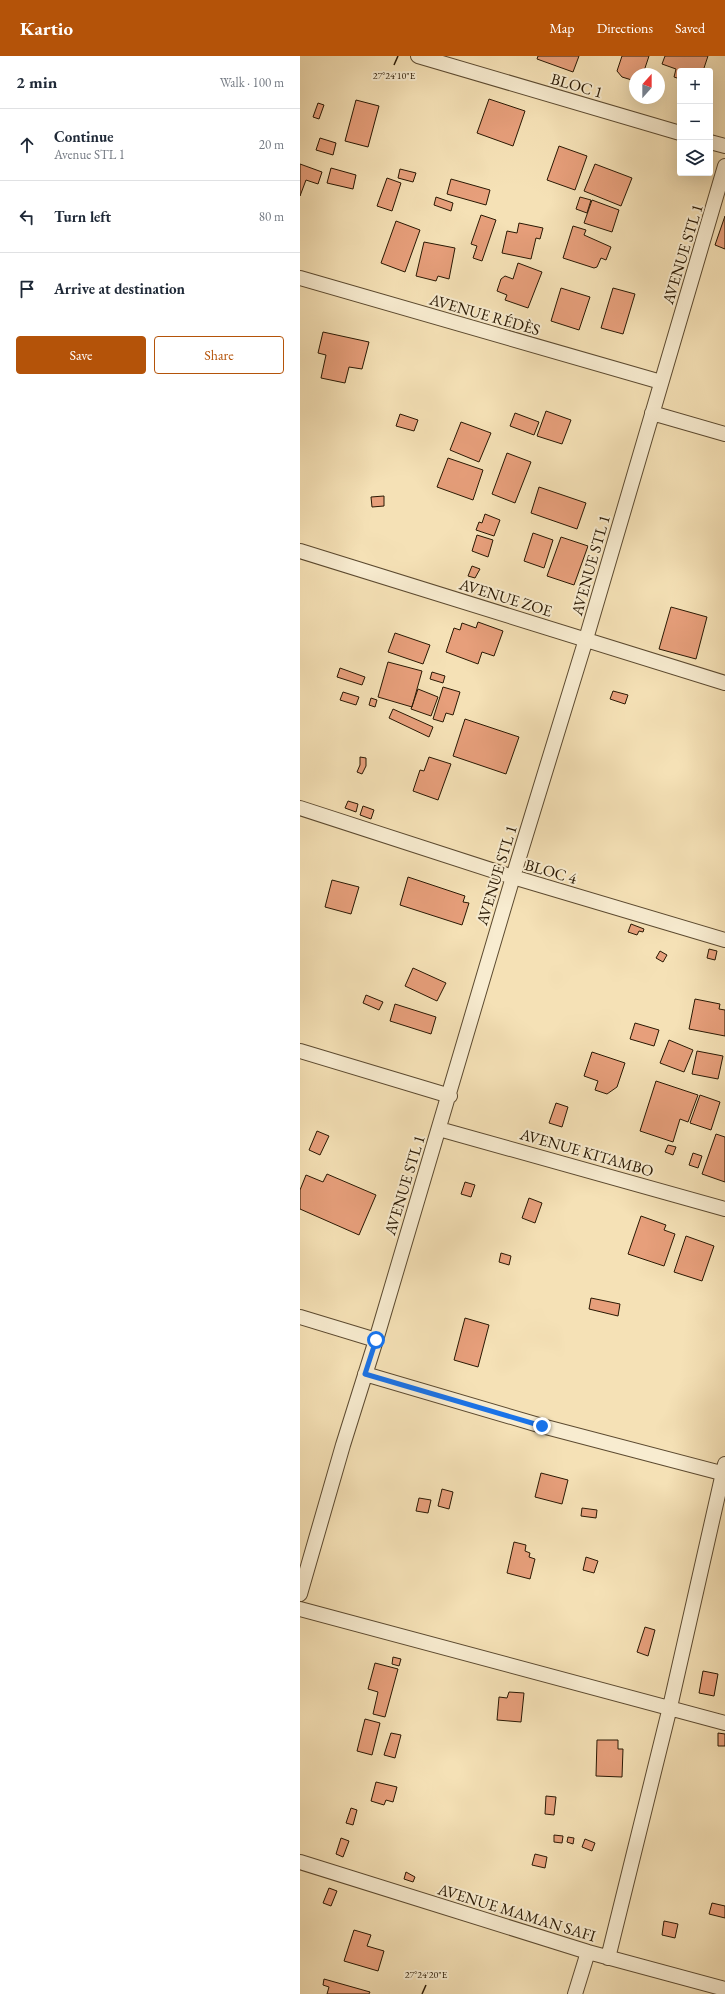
<!DOCTYPE html>
<meta charset="utf-8">
<style>
:root{--surface:#fff;--page:#f6f6f7;--text:#1f2937;--muted:#747a83;--line:#e0e1e3;--accent:#b45309}
body{margin:0;font-family:"EB Garamond",serif;background:var(--page);color:var(--text)}
.controls{position:absolute;right:12px;top:12px;display:grid;overflow:hidden;border-radius:4px;box-shadow:0 4px 16px #0002}
.controls button{width:36px;height:36px;display:grid;place-items:center;padding:0;border:0;border-bottom:1px solid var(--line);background:var(--surface);color:var(--text);font:20px sans-serif}
.compass{position:absolute;left:329px;top:12px;width:36px;height:36px;border-radius:50%;background:var(--surface);box-shadow:0 4px 16px #0002;rotate:21deg}
.stop{position:absolute;width:12px;height:12px;margin:-9px;border:3px solid #1a73e8;border-radius:50%;background:#fff}
.stop.end{background:#1a73e8;border-color:#fff;box-shadow:0 1px 4px #0008}
.list{margin:0;padding:0;list-style:none}
h2{display:flex;justify-content:space-between;align-items:center;height:52px;margin:0;padding:0 16px;font-size:17px}
h2 small{font-size:13px;font-weight:400;color:var(--muted)}
.list li{display:grid;grid-template-columns:26px 1fr auto;gap:12px;align-items:center;box-sizing:border-box;height:72px;padding:0 16px;border-top:1px solid var(--line)}
.list b{display:block;font-size:15px;white-space:nowrap}
.list p{margin:0;font-size:13px;white-space:nowrap;color:var(--muted)}
.list em{font-size:13px;font-style:normal;color:var(--muted)}
.actions{display:flex;gap:8px;padding:12px 16px}
.actions a{flex:1;padding:9px 0;border:1px solid var(--accent);border-radius:4px;text-align:center;font-size:14px;color:var(--accent)}
.actions .main{background:var(--accent);color:#fff}
.icon{flex:none;width:22px;height:22px;fill:none;stroke:currentColor;stroke-width:2;stroke-linecap:round;stroke-linejoin:round}
.map{position:relative;flex:none;width:425px;height:1938px;overflow:hidden}
header{display:flex;align-items:center;gap:24px;box-sizing:border-box;height:56px;padding:0 20px;background:var(--accent);color:#fff}
header strong{font-size:19px}
nav{display:flex;gap:22px;margin-inline-start:auto;font-size:14px}
main{display:flex}
aside{flex:1;background:var(--surface)}
.map>svg:first-child{display:block}
</style>
<header>
<strong>Kartio</strong>
<nav><a>Map</a><a>Directions</a><a>Saved</a></nav>
</header>
<main>
<aside>
<h2>2 min<small>Walk · 100 m</small></h2>
<ul class="list">
<li><svg class="icon" aria-label="ahead" viewBox="0 0 24 24"><path d="M12 20V5M6 11l6-6 6 6"/></svg><div><b>Continue</b><p>Avenue STL 1</p></div><em>20 m</em></li>
<li><svg class="icon" aria-label="left" viewBox="0 0 24 24"><path d="M17 20v-9H6M10 6l-5 5 5 5"/></svg><div><b>Turn left</b></div><em>80 m</em></li>
<li><svg class="icon" aria-label="arrive" viewBox="0 0 24 24"><path d="M6 21V4h12l-3 4 3 4H6"/></svg><div><b>Arrive at destination</b></div></li>
</ul>
<div class="actions"><a class="main">Save</a><a>Share</a></div>
</aside>
<div class="map">
<svg width="425" height="1938" viewBox="0 0 425 1938">
<rect width="100%" height="100%" fill="#f5e1b6"/>
<filter id="stains"><feTurbulence type="fractalNoise" baseFrequency=".005" numOctaves="4"/><feColorMatrix values="0 0 0 0 .2 0 0 0 0 .09 0 0 0 0 .02 0 0 0 .5 -.17"/></filter>
<radialGradient id="worn" r=".72"><stop offset=".6" stop-color="#630" stop-opacity="0"/><stop offset="1" stop-color="#630" stop-opacity=".3"/></radialGradient>
<path fill="#e79f7b" stroke="#291803" d="M238,0H279L273,16L237,3Z
M322,0H349L343,18H335V25L322,21L317,15Z
M365,0H408L403,15H380V23L374,21L376,13L362,8Z
M189,43L225,55L213,90L177,77Z
M56,44L79,50L68,91L45,85Z
M18,47L24,49L19,63L13,61Z
M20,82L36,87L33,99L16,94Z
M259,90L287,100L275,134L247,124Z
M0,108L22,116L18,128L6,124L0,140Z
M295,108L332,122L321,150L284,135Z
M31,112L56,119L53,133L27,127Z
M100,113L116,117L113,126L98,122Z
M87,122L101,127L92,155L77,150Z
M151,123L190,134L186,149L147,138Z
M136,141L153,147L151,155L134,149Z
M280,141L291,144L287,157L276,153Z
M292,144L319,154L312,176L284,167Z
M181,159L196,164L182,205L173,202L177,190L171,188Z
M425,160V193L415,189Z
M96,165L120,174L105,216L81,207Z
M219,167L243,172L240,183L236,182L231,203L202,197L207,175L217,177Z
M273,170L286,174L284,179L311,191L306,204L301,202L297,211L294,212L263,202Z
M124,186L155,192L149,223L138,220L136,225L116,220Z
M218,207L242,216L228,252L205,244L207,239L197,235L201,223L205,220L213,223Z
M261,232L290,241L279,274L251,265Z
M313,232L335,238L323,278L301,272Z
M23,276L69,286L62,313L49,311L45,327L21,322L26,299L18,297Z
M246,355L271,364L262,388L237,380Z
M215,357L239,366L234,379L210,370Z
M100,358L118,364L114,375L96,370Z
M161,366L191,377L179,406L150,394Z
M207,397L231,406L215,447L192,438Z
M148,402L183,414L173,444L137,431Z
M239,431L286,447L277,473L231,457Z
M84,440V450L72,451L71,441Z
M185,458L200,464L194,480L176,474L179,466L182,467Z
M233,477L253,484L244,512L224,505Z
M177,479L193,484L188,501L172,495Z
M261,481L288,490L274,529L247,520Z
M172,510L180,513L175,522L168,520Z
M371,551L407,561L396,603L359,593Z
M178,566L203,575L194,600L182,596L178,608L146,596L154,572L160,574L162,567L176,572Z
M95,577L130,589L123,608L88,596Z
M88,606L122,615L112,651L78,641Z
M40,612L65,621L62,629L37,621Z
M132,616L145,620L143,627L130,623Z
M143,631L160,636L153,659L146,657L143,666L133,663Z
M118,633L138,641L131,660L111,653Z
M313,635L328,639L325,648L310,643Z
M43,636L59,641L56,649L40,644Z
M71,642L77,644L75,651L69,649Z
M93,653L133,671L129,681L89,662Z
M165,663L219,681L206,718L153,700Z
M60,701L66,702V710L62,718L57,716L60,709Z
M129,701L151,708L138,744L113,735L120,714L124,715Z
M48,745L58,748L56,756L45,752Z
M63,750L74,754L71,763L60,759Z
M108,821L165,840L163,846L169,847L162,869L100,849Z
M32,824L59,831L51,858L25,851Z
M331,868L344,873L343,876L339,875L337,879L328,876Z
M409,893L417,895L415,904L407,902Z
M360,895L367,899L363,906L356,902Z
M113,912L146,927L137,945L105,930Z
M66,939L83,946L79,954L63,947Z
M395,943L420,948L419,953L425,954V980L389,973Z
M95,948L136,961L131,978L90,965Z
M335,967L359,974L354,990L330,983Z
M369,984L393,994L384,1016L360,1007Z
M397,995L423,1000L418,1023L392,1018Z
M292,996L325,1007L317,1031L307,1038L295,1034L298,1025L284,1020Z
M356,1025L398,1039L388,1066L380,1063L373,1086L340,1075Z
M400,1039L420,1046L411,1074L390,1067Z
M256,1047L268,1051L262,1071L249,1067Z
M17,1075L29,1080L20,1099L9,1094Z
M416,1078L425,1081V1126L402,1118Z
M368,1089L376,1091L373,1099L365,1096Z
M393,1097L402,1100L398,1112L389,1109Z
M27,1118L76,1139L59,1179L0,1153V1134L6,1119L23,1126Z
M165,1126L175,1129L171,1141L161,1138Z
M229,1142L242,1147L235,1167L222,1162Z
M341,1160L366,1169L364,1174L375,1178L364,1210L328,1198Z
M386,1180L414,1190L402,1225L374,1216Z
M201,1197L211,1200L209,1209L199,1206Z
M291,1242L320,1248L318,1260L289,1253Z
M165,1262L189,1269L178,1311L154,1304Z
M241,1417L268,1424L262,1448L235,1441Z
M142,1433L153,1436L149,1453L138,1450Z
M119,1442L131,1444L128,1457L116,1455Z
M282,1452L297,1454L296,1462L281,1460Z
M214,1486L226,1489L225,1495L230,1497L229,1501L235,1503L230,1523L207,1517Z
M286,1501L298,1505L294,1517L283,1514Z
M345,1571L355,1574L348,1600L337,1596Z
M93,1601L101,1603L99,1610L92,1608Z
M75,1607L98,1613L85,1661L73,1658L78,1636L68,1633Z
M403,1615L418,1618L414,1640L399,1637Z
M209,1636L224,1637L221,1666L197,1664L199,1641L207,1642Z
M65,1663L80,1667L72,1699L57,1695Z
M91,1677L101,1679L95,1702L84,1699Z
M418,1677L425,1678V1690H418Z
M297,1684H318V1693H323L322,1721L296,1720Z
M76,1726L97,1731L93,1746L86,1744L84,1749L71,1745Z
M246,1740L256,1741L254,1759L245,1758Z
M51,1752L57,1754L53,1769L46,1767Z
M254,1779L263,1780L262,1787L254,1786Z
M268,1781L274,1782L273,1788L267,1786Z
M41,1782L49,1785L43,1801L36,1798Z
M285,1783L295,1787L292,1795L282,1791Z
M235,1798L247,1801L245,1812L232,1809Z
M106,1816L115,1821L113,1826L104,1823Z
M29,1832L37,1835L31,1850L23,1847Z
M412,1847L425,1850V1862L409,1858Z
M364,1865L378,1868L375,1882L362,1879Z
M54,1874L71,1879L67,1890L84,1895L78,1915L44,1905Z
M24,1923L70,1936L69,1938H27L29,1931L23,1929Z"/>
<g fill="none" stroke-linecap="round" stroke-linejoin="round">
<defs>
<path id="street" d="M118,0L380,77
M410,86L425,90
M0,222L361,326
M352,357L425,378
M0,495L425,627
M0,752L213,821L425,884
M0,995L150,1040
M139,1073L425,1153
M0,1261L76,1284
M65,1318L242,1370L425,1418
M0,1538L43,1389L76,1284L213,821L286,583L425,110
M0,1553L425,1667
M0,1806L288,1896L425,1933
M308,1902L370,1651L425,1408
M275,1938L288,1896"/>
</defs>
<use href="#street" stroke="#5c4a30" stroke-width="16"/>
<use href="#street" stroke="#f8ecd0" stroke-width="14"/>
</g>
<g fill="none" stroke-linecap="round" stroke-linejoin="round">
<path stroke="#1a73e8" stroke-width="5" d="M76,1284L65,1318L242,1370"/>
</g>
<path fill="none" stroke="#291803" stroke-width="1.5" d="M94,9L98,0M122,1938L126,1929"/>
<g text-anchor="middle" stroke-width="4" stroke-linejoin="round" paint-order="stroke">
<g font-size="16" fill="#291803" stroke="#f8ecd0">
<text transform="translate(277 29) rotate(16)" y="6">BLOC 1</text>
<text transform="translate(382 198) rotate(-73)" y="6">AVENUE STL 1</text>
<text transform="translate(185 258) rotate(16)" y="6">AVENUE RÉDÈS</text>
<text transform="translate(290 509) rotate(-74)" y="6">AVENUE STL 1</text>
<text transform="translate(206 541) rotate(17)" y="6">AVENUE ZOE</text>
<text transform="translate(251 815) rotate(16)" y="6">BLOC 4</text>
<text transform="translate(196 819) rotate(-73)" y="6">AVENUE STL 1</text>
<text transform="translate(287 1096) rotate(16)" y="6">AVENUE KITAMBO</text>
<text transform="translate(104 1129) rotate(-73)" y="6">AVENUE STL 1</text>
<text transform="translate(217 1856) rotate(17)" y="6">AVENUE MAMAN SAFI</text>
</g>
</g>
<g font-size="10" text-anchor="middle" fill="#291803" stroke="#f8ecd0" stroke-width="4" stroke-linejoin="round" paint-order="stroke">
<text x="94" y="23">27°24'10"E</text>
<text x="126" y="1922">27°24'20"E</text>
</g>
<rect width="100%" height="100%" filter="url(#stains)"/>
<rect width="100%" height="100%" fill="url(#worn)"/>
</svg>
<div class="controls">
<button>+</button>
<button>−</button>
<button><svg class="icon" aria-label="layers" viewBox="0 0 24 24"><path d="M12 4l9 5-9 5-9-5zM3 14l9 5 9-5"/></svg></button>
</div>
<svg class="compass" viewBox="-18 -18 36 36"><path d="M0-13l5 13h-10z" fill="#e53935"/><path d="M0 13l5-13h-10z" fill="#747a83"/></svg>
<div class="stop" style="left:76px;top:1284px"></div>
<div class="stop end" style="left:242px;top:1370px"></div>
</div>
</main>
